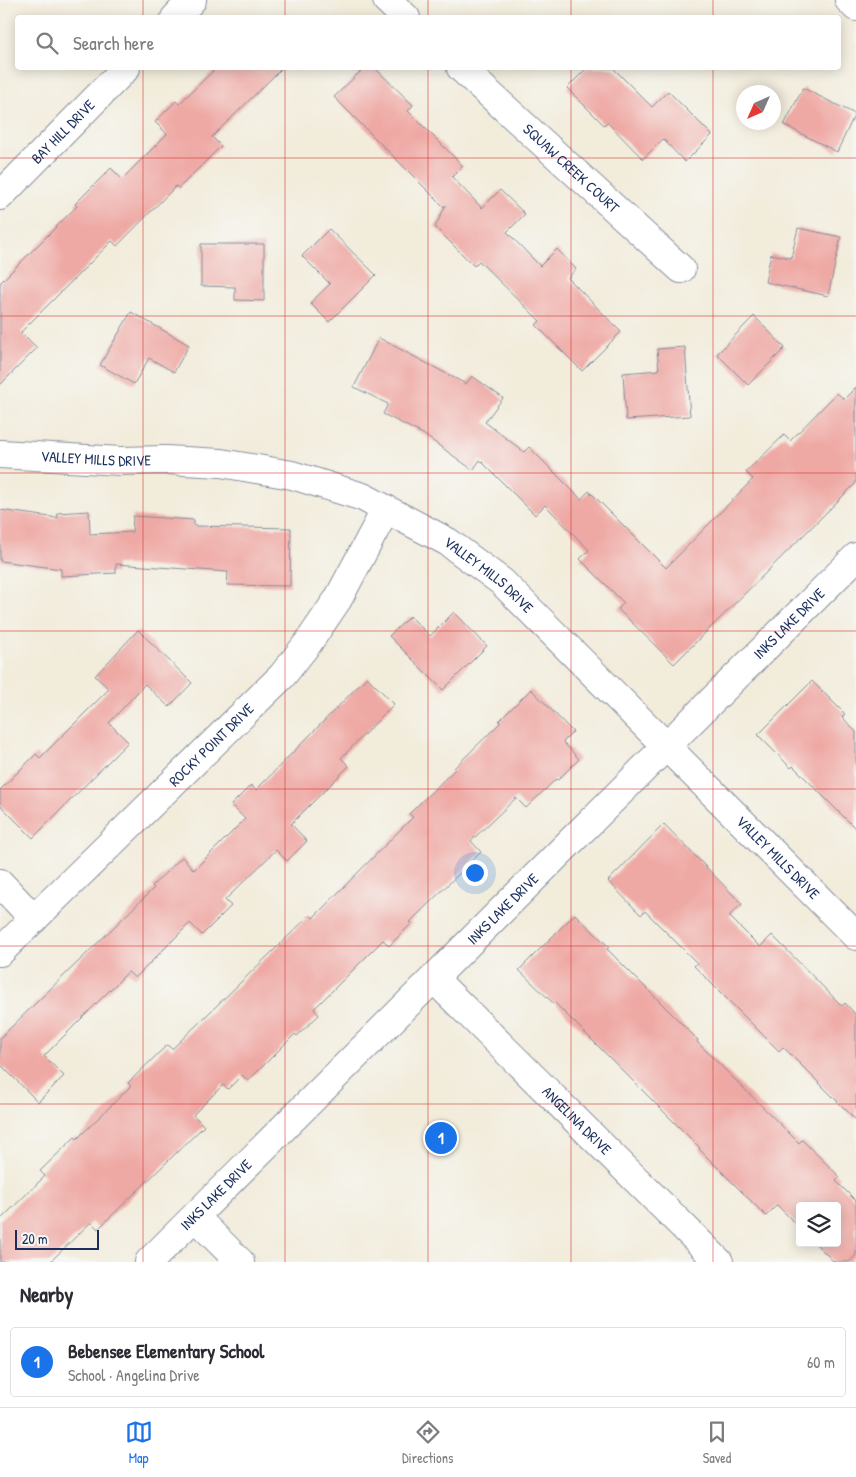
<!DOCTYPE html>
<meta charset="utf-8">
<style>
:root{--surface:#fff;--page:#f7f7f7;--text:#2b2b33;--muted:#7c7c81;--line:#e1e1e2;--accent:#1a73e8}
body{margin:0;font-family:"Patrick Hand",sans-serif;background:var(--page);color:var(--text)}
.controls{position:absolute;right:15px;bottom:15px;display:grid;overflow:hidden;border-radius:5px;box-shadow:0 2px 12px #0003}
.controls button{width:45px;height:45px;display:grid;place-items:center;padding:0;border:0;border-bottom:1px solid var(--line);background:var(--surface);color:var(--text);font:25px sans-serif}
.compass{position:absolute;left:736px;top:85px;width:45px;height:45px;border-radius:50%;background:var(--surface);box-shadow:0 2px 12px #0003;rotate:225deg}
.scale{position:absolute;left:15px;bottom:12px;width:84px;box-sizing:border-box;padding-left:5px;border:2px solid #1b2f5e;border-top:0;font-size:14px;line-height:18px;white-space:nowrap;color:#1b2f5e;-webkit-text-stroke:4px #f6f6f2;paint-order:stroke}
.you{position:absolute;left:474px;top:872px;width:18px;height:18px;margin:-12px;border:4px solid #fff;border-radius:50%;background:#1a73e8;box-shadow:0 0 0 8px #1a73e833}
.badge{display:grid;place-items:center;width:32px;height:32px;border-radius:50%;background:var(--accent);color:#fff;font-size:16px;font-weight:700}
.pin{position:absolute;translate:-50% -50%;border:2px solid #fff;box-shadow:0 1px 5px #0006}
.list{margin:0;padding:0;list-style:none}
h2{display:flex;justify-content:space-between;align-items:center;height:65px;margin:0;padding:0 20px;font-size:21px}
h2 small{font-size:16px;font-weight:400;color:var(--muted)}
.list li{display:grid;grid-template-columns:32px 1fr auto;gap:15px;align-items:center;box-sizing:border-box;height:70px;margin:0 10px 10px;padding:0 10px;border:1px solid var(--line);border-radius:5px}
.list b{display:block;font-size:19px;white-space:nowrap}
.list p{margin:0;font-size:16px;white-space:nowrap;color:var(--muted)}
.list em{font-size:16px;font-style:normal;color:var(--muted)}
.icon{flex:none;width:28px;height:28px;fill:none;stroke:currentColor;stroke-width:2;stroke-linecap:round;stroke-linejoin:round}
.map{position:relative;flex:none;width:856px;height:1262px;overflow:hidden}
.search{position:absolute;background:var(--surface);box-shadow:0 2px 12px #0003;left:15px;right:15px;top:15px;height:55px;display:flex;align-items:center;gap:12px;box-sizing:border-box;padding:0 18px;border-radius:5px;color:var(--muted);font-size:19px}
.sheet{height:145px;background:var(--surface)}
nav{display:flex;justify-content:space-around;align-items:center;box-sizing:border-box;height:70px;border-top:1px solid var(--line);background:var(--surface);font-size:14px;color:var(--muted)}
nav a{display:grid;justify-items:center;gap:2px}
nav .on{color:var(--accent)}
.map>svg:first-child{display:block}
</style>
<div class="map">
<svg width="856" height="1262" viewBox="0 0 856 1262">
<rect width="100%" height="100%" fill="#f6f6f2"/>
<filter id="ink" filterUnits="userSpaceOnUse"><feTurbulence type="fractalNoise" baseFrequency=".02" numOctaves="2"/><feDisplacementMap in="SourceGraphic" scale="10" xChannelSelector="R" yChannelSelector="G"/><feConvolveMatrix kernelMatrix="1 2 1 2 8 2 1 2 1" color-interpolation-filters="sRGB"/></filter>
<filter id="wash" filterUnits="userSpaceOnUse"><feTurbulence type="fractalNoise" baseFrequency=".0096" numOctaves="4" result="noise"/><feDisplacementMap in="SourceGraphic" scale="20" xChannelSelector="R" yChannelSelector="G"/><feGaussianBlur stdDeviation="1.12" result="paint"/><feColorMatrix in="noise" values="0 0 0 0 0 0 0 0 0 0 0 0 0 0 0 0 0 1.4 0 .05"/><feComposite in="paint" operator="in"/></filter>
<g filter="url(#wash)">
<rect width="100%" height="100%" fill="#f2ecdb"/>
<g id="blocks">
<path fill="#efa9a4" d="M216,68H282L212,137L221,146L179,188L176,186L117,246L112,241L21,332L37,348L0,385V283L77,206L75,204L111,168L122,179L167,134L155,122L176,101L179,104Z
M364,68H375L413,105L408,111L463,166L452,177L482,208L500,190L525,214L507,232L540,266L557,249L576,269L568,278L621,332L582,371L536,325L540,321L479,261L474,266L435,227L446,205L444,207L334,97Z
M587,68H613L652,107L668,91L712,135L685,162L663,139L643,159L607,122L604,125L567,88Z
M803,88L855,114L837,152L784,125Z
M798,228L841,237L828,296L765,282L771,254L791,258Z
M329,229L376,275L329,322L310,303L330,284L302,256Z
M201,244H264V301L235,300V287L201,286Z
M131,312L189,345L174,372L149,358L134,384L100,365Z
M754,316L785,348L748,385L717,354Z
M379,338L466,384L472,376L503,398L485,422L524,452L529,447L581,499L589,491L666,568L753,479L746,472L784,435L790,441L837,393L844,399L856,387V483L674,664L618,609L624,603L580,559L589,550L545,505L535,515L480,460L473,470L423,434L383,414L388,404L354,387Z
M685,347L690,416L626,420L623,373L659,370L657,349Z
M0,510L58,518L57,513L89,511L90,534L132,532L133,516L194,520V526L291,528L290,586L227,585L228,572L116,564V573L61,576V569L0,561Z
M454,612L487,646L443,690L389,636L410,616L430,636Z
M138,630L192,683L169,707L145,684L109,723L128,742L33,838L0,805V790L36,754L40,758L109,689L95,676Z
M367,677L394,704L341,758L349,766L291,824L307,841L287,861L276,850L225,900L231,906L202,935L190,923L135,978L128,972L44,1056L64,1076L38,1102L0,1064V1038L154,888L152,886L182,857L194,870L245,819L231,805L251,785L256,790Z
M812,681L845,714L842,717L856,732V829L793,766L791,768L758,735Z
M531,689L573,732L563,742L579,759L558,780L556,779L526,808L516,798L471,841L481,852L410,922L412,923L389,946L383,940L314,1009L319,1015L297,1036L295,1034L248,1081L242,1075L228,1089L223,1085L193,1115L204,1126L98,1229L91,1222L50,1262H0V1220L45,1176L40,1171L75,1137L77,1139L131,1086L128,1083L167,1045L172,1049L310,915L313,918L413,817L409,814L455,769L454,768L500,723L499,721Z
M664,824L742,904L729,916L760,947L772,935L842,1006L845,1003L856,1015V1120L783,1047L779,1051L694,966L697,963L645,911L641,915L608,881Z
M575,914L609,947L607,949L698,1040L697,1042L799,1143L802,1140L840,1177L836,1181L856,1201V1255L849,1262H834L815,1243H837V1206H800V1228L777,1205L766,1216L699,1149L700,1148L554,1002L553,1003L519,970Z"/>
</g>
</g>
<g filter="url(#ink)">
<use href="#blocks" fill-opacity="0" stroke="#868e9c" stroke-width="1"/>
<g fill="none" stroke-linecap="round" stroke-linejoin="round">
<defs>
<g id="minor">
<path d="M387,0L406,18"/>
<path d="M849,0L856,7"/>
<path d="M175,18L192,0"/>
<path id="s1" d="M461,68L681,269"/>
<path id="s2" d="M0,196L126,68"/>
<path id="s3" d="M0,454L121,461L166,460L221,463L292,475L363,497L448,542L502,582L856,936"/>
<path d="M0,883L34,919"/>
<path id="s4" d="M0,952L282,676L308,643L338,599L386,509"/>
<path id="s5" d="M434,979L719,1262"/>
<path d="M195,1217L240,1262"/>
<path id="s6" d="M149,1262L856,557"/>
</g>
</defs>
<use href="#minor" stroke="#868e9c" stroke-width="30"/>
<use href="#minor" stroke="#fff" stroke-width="28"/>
</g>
</g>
<path fill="none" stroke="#d62828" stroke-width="1" stroke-opacity="0.55" d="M143,0V18M285,0V18M428,0V18M571,0V18M713,0V18M143,68V1262M285,68V1262M428,68V1262M571,68V1262M713,68V1262M0,158H856M0,316H856M0,473H856M0,631H856M0,789H856M0,946H856M0,1104H856"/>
<g text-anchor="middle" stroke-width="4" stroke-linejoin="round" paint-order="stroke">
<g font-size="15" fill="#1b2f5e" stroke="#f6f6f2">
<text dy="5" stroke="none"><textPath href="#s2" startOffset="90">BAY HILL DRIVE</textPath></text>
<text dy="5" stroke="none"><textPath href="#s1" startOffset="149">SQUAW CREEK COURT</textPath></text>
<text dy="5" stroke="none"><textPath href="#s3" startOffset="96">VALLEY MILLS DRIVE</textPath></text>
<text dy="5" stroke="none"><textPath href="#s3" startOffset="516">VALLEY MILLS DRIVE</textPath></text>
<text dy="5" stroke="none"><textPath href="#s6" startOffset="904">INKS LAKE DRIVE</textPath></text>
<text dy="5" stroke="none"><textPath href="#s4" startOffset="296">ROCKY POINT DRIVE</textPath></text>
<text dy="5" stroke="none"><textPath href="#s3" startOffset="921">VALLEY MILLS DRIVE</textPath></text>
<text dy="5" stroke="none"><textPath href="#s6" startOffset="500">INKS LAKE DRIVE</textPath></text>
<text dy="5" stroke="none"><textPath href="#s5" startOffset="201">ANGELINA DRIVE</textPath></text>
<text dy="5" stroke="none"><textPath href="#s6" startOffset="95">INKS LAKE DRIVE</textPath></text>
</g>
</g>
</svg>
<div class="controls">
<button><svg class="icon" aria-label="layers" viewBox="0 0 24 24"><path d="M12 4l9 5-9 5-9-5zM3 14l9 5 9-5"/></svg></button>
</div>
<svg class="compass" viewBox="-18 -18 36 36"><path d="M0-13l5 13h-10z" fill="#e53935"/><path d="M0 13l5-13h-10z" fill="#7c7c81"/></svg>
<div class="scale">20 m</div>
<div class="you"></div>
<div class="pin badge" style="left:441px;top:1138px">1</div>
<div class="search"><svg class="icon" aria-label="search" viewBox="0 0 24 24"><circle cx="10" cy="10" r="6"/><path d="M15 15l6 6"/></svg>Search here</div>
</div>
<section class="sheet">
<h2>Nearby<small></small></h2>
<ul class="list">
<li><span class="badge">1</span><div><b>Bebensee Elementary School</b><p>School · Angelina Drive</p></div><em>60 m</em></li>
</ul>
</section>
<nav>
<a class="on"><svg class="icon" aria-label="map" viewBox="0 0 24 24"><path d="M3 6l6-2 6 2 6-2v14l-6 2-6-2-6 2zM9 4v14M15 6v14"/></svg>Map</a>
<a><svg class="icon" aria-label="directions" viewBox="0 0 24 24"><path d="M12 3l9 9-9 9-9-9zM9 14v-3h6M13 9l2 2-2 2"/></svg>Directions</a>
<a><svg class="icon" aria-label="saved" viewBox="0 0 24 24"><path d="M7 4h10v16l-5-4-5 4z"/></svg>Saved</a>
</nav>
